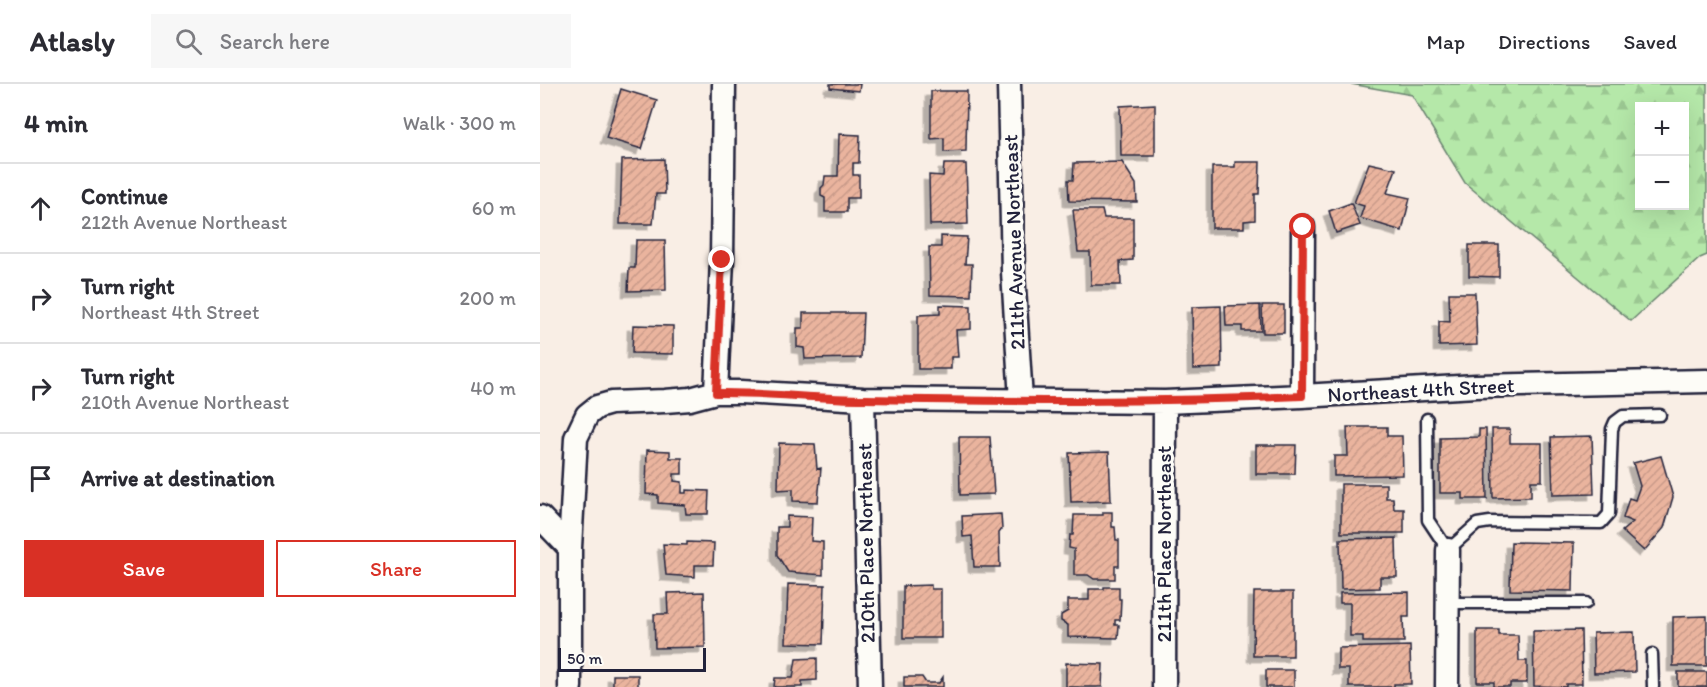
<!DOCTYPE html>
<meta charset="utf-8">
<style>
:root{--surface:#fff;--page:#f7f7f7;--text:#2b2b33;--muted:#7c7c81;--line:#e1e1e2;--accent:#d93025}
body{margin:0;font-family:Itim,sans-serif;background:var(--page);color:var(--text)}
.controls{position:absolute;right:18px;top:18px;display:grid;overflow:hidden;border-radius:0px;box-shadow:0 6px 24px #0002}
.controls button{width:54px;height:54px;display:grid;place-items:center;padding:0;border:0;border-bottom:2px solid var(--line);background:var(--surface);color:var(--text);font:30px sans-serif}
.scale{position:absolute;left:18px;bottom:15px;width:148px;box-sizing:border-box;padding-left:6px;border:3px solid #22223b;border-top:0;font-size:16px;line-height:21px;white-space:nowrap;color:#22223b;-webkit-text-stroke:4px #fdfcf7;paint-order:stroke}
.stop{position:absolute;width:18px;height:18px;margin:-14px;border:4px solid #d93025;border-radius:50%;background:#fff}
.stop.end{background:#d93025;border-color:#fff;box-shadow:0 2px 6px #0008}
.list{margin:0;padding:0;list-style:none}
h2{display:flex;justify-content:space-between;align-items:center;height:78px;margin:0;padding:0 24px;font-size:26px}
h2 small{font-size:20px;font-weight:400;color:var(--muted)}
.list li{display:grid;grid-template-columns:39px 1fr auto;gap:18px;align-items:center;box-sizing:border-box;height:90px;padding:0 24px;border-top:2px solid var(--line)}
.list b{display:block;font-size:22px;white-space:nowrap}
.list p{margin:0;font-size:20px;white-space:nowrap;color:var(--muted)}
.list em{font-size:20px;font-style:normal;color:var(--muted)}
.actions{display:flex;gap:12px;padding:18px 24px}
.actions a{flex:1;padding:14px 0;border:2px solid var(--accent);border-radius:0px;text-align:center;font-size:21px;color:var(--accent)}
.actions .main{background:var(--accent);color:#fff}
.icon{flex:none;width:33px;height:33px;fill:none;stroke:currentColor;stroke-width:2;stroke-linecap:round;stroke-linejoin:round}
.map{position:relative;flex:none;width:1167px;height:603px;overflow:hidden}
header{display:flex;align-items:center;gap:36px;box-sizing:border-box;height:84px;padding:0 30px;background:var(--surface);border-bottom:2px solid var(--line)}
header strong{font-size:28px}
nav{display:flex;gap:33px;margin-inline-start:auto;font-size:21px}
.search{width:420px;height:54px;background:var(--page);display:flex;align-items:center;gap:15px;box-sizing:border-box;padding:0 21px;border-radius:0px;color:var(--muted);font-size:22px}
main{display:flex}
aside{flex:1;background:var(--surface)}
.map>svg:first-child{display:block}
</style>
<header>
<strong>Atlasly</strong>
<div class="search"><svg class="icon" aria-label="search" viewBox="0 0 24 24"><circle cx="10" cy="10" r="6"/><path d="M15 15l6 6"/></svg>Search here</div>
<nav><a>Map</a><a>Directions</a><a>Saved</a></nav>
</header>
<main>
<aside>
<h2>4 min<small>Walk · 300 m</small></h2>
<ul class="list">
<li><svg class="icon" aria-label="ahead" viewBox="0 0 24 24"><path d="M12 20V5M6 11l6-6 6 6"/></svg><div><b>Continue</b><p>212th Avenue Northeast</p></div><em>60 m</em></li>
<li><svg class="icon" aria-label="right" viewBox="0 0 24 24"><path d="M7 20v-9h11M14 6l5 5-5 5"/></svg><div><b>Turn right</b><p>Northeast 4th Street</p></div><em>200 m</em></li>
<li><svg class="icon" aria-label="right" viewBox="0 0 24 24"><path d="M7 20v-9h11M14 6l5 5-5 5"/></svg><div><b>Turn right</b><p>210th Avenue Northeast</p></div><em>40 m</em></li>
<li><svg class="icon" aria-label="arrive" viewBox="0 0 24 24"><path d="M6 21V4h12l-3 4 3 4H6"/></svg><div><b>Arrive at destination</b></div></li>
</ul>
<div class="actions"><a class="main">Save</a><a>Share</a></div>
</aside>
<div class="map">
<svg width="1167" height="603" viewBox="0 0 1167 603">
<defs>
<pattern id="forest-firs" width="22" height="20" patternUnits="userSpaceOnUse" patternTransform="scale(1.5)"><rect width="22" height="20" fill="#b5e8a9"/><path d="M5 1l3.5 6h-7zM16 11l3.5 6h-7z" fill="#9bc792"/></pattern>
<pattern id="building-hatch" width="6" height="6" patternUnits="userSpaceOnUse" patternTransform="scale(1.5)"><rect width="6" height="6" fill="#eab49e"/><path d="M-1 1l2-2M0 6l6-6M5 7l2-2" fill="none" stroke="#c89a89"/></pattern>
<filter id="shadow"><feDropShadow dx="-5.5" dy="5.5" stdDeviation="0" flood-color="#0004"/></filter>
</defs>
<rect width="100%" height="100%" fill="#f9eee5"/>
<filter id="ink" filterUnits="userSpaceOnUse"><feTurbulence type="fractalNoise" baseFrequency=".0167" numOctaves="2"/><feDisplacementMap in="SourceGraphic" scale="12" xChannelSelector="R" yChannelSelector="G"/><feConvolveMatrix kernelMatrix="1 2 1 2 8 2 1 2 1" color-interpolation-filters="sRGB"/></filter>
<g filter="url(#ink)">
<path fill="url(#forest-firs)" stroke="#6c8572" stroke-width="1.5" fill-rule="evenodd" d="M811,0H1167V171L1160,174L1091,237L925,99L872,11ZM1100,22H1144V122H1100Z"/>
<path fill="url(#building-hatch)" stroke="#22223b" stroke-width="1.5" filter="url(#shadow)" d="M290,0H320L319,7L290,4Z
M81,5L117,16L102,65L66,54Z
M391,7H427L426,67L404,68V54L391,55Z
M615,20V72H581L580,22Z
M299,50L320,51L319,79H313V91H319V114H307V128H285V114L281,112V104L284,101L285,92H298Z
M124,75L125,110H116L113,140H80L82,76Z
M582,78L596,100L597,118L529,117L528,96H533L534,79Z
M695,78H720L719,110H715V136L704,137V144H672V83H695Z
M829,79L856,85L847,109L870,114L862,147L820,134L824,122L814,119Z
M404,80H426L428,140L390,141L389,91L403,92Z
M811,119L820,141L796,149L789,127Z
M533,126H562L564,134H593V176L580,177L581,201H551L550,168H538Z
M401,152L427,153L425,180H432L431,212L390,211L389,163H401Z
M96,156H125L126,206L88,207L89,184H95Z
M929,161H959V193L929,192Z
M909,209H935L937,261L899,262V237L910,238Z
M400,221L431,222V245L416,246L418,273H411V285H378V231L400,230Z
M720,221L721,247H702V242H686L685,222Z
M722,221H744V249H723Z
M681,222L682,284L653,285L652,223Z
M263,229H323L321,274L265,275L264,264L257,263V244H263Z
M93,241L133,242V270L92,269Z
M807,343H847V352H862L863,391L794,392V372H808Z
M939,345H946L947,415H923V409H900V354L939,353Z
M952,345H970V359H1002V397H991V413L953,414Z
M1052,352L1054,410L1013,411L1011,353Z
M419,353H450L454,410L420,411Z
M239,359L275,360L277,385L281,384L278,418L253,417V405L238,406Z
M716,361H756L755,390H716Z
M107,366L130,367V374H142V390H134V397L142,398V409H146V406L169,407L168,430H146L145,421L118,419V411L106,410Z
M569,368L571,417L531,418L529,369Z
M1121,372L1133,413L1124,444L1104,467L1082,447L1093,438L1083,434L1089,414L1095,416L1100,402L1093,379Z
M801,400H846V414H853L854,425H864V449H801Z
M563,428H572V443H575L576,456H579V482H575V495H554L548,491H534V465L529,464L530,451H533L534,431H563Z
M461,430L462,445L459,449L460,483H434L432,452L423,453L422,432Z
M247,432L272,433L271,457L283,458V491L248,488L237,471V443H247Z
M856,454L857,493H840V504L801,505L800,455Z
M147,458L174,459L173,481H155V493L126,491L123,460L147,461Z
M971,458L1034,459L1033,507L970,506Z
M248,500L285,501L283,560L246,559Z
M391,501V505H401V554H363V502Z
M564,503H579V515H581L580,536H575V541H579L578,554L528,553V541L521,537V531L528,527V516H549V505H564Z
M164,508L165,563L115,564L114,530H128L127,509Z
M714,508H753V572H713Z
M869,508V533H863L864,558H823V552H810V519H800V509Z
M1167,532V582H1133V533Z
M937,546H959V551H978L979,577H987V599H970V603H954V598H937Z
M1041,546L1042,600H1026V603L994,602L993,547Z
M1094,548L1095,588L1054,589L1053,549Z
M870,562L871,600H854V603H809V585H798V564Z
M277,574V596L262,597V603H234L235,594H253L256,575Z
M526,579L563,580L562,603H526Z
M726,586H754V603H726Z
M1138,588H1167V603H1138Z
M73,591H98V603H73Z
M364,593H382L386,599H399L403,593V603H364Z"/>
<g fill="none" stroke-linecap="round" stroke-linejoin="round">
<defs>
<path id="service" d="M887,335L888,436L908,466L937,440L950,438L1061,439L1069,430L1072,345L1075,338L1083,332L1120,331
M908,519H1046
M1112,570L1113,603"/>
<path id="minor" d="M469,0L473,188L481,316
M176,308L182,176L184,0
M762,312L763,143
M323,315L330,603
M0,433L30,464
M30,603V464L36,354L47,331L57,323L71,319L125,317L150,315L176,308H201L323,315L625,318L762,312L936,302L1167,297
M624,603L625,318
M907,603L908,466"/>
</defs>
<use href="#service" stroke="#22223b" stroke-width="15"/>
<use href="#minor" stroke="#22223b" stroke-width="27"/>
<use href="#service" stroke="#fdfcf7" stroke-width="10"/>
<use href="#minor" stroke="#fdfcf7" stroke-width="22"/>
</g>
</g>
<g fill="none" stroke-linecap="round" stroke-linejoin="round" filter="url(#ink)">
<path stroke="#d93025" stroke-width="8" d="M182,176L176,309C226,308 276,315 326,315C471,318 617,318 762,312L763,143"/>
</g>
<g text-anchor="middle" stroke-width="6" stroke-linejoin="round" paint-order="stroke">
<g font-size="21" fill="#22223b" stroke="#fdfcf7">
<text transform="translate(474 158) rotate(-92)" y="7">211th Avenue Northeast</text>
<text transform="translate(881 306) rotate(-3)" y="7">Northeast 4th Street</text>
<text transform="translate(326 459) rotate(-91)" y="7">210th Place Northeast</text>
<text transform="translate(624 460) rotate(-90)" y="7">211th Place Northeast</text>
</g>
</g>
</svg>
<div class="controls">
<button>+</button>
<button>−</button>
</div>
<div class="scale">50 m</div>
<div class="stop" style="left:763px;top:143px"></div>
<div class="stop end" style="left:182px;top:176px"></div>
</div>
</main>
